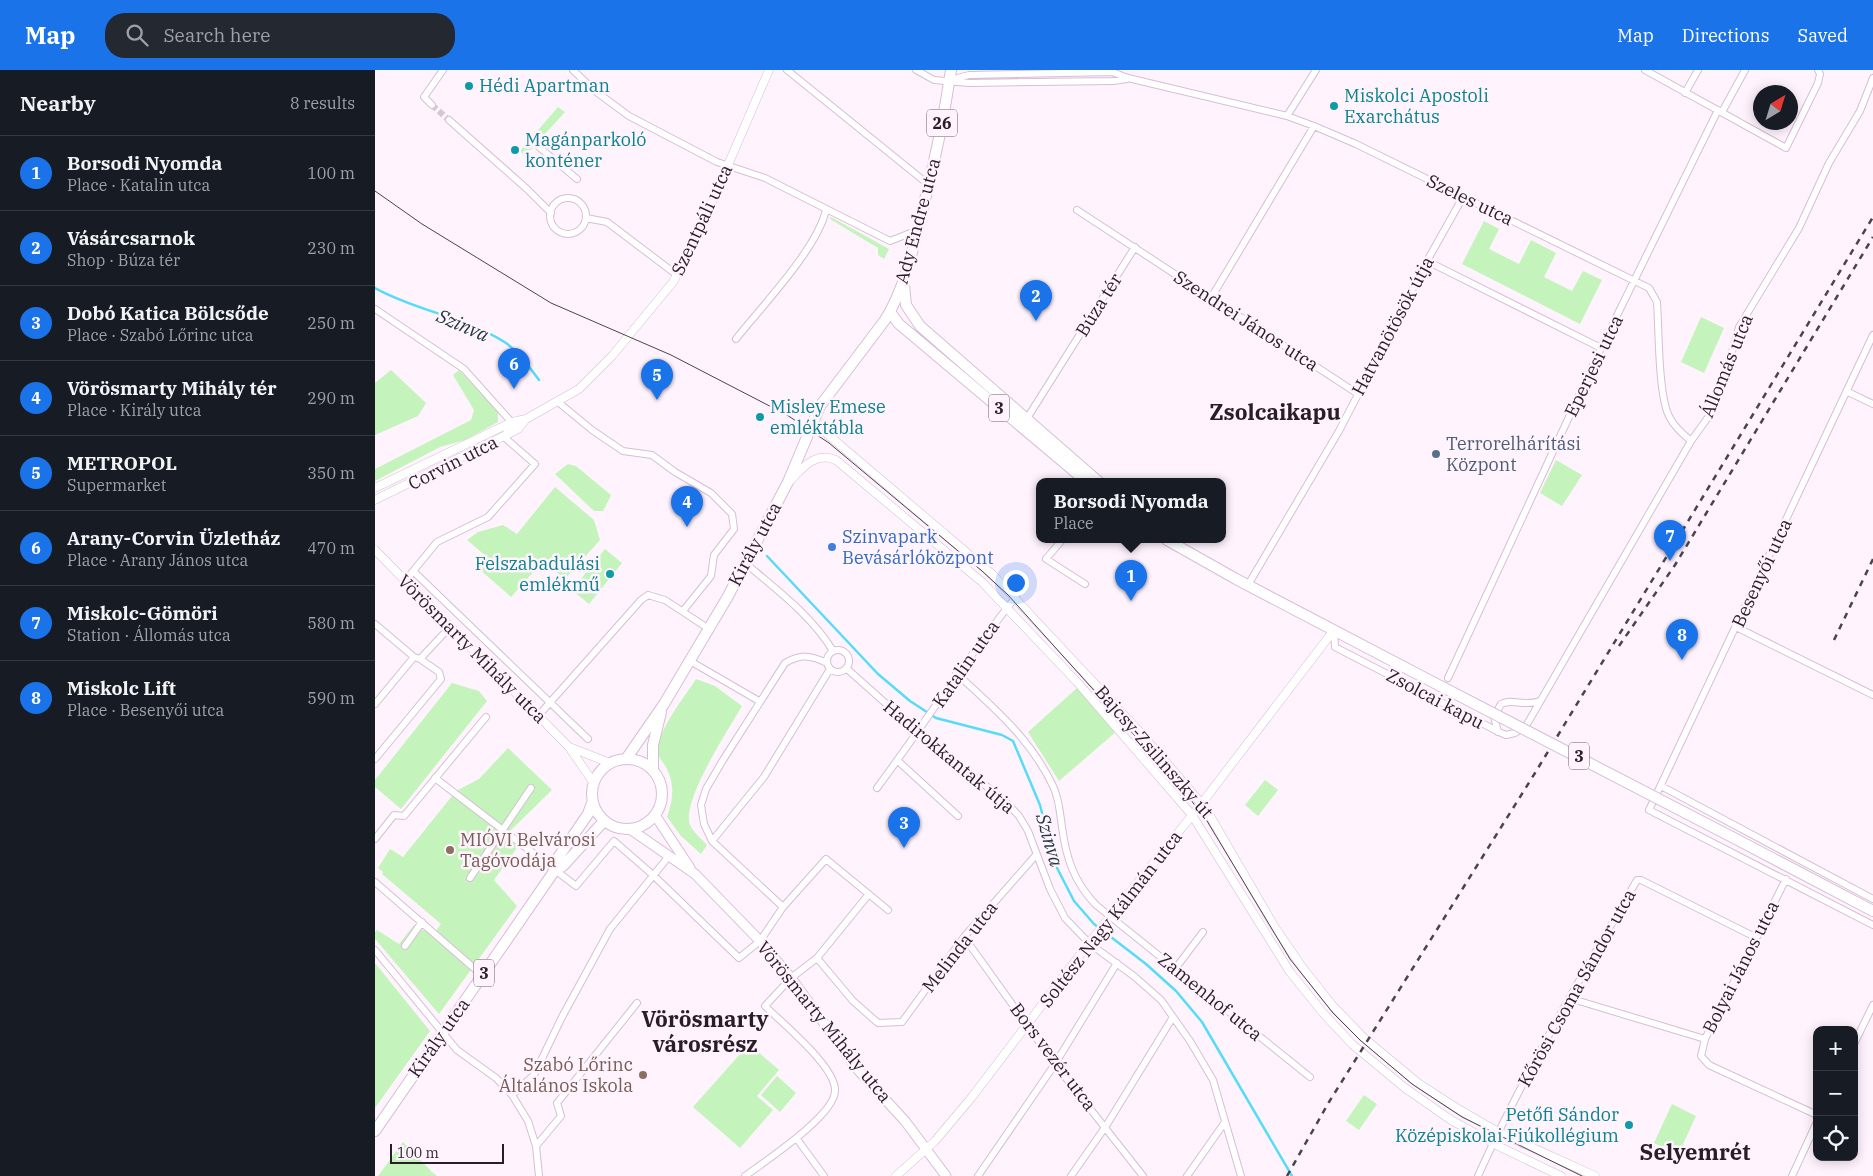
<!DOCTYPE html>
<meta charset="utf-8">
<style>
:root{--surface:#171b24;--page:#242831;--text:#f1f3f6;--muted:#9ea1a6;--line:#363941;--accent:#1a73e8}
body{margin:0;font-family:"IBM Plex Serif",serif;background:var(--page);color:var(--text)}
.controls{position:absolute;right:15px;bottom:15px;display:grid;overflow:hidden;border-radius:10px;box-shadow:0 2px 12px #0003}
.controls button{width:45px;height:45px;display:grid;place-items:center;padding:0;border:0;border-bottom:1px solid var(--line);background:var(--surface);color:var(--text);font:25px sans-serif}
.compass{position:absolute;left:1378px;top:15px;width:45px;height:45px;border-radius:50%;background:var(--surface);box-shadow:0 2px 12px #0003;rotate:38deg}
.scale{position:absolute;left:15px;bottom:12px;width:114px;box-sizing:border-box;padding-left:5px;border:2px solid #281e28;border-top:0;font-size:14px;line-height:18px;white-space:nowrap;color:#281e28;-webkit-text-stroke:4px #fff3fe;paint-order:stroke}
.you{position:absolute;left:640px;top:512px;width:18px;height:18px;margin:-12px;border:4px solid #fff;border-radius:50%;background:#1a73e8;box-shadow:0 0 0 8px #1a73e833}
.badge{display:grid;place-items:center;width:32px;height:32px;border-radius:50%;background:var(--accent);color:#fff;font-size:16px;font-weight:700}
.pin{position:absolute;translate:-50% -41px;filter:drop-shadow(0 1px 2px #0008)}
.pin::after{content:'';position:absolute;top:26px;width:18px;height:15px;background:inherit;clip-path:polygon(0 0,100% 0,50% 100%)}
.popup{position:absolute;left:661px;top:408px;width:190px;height:65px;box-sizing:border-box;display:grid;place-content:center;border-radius:10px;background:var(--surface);filter:drop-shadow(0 1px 4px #0005);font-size:16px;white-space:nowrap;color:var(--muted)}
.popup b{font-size:19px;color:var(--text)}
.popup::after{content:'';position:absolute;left:50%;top:100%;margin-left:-10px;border:10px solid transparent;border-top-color:var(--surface)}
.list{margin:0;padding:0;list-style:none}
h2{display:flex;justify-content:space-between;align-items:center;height:65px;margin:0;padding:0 20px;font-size:21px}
h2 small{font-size:16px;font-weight:400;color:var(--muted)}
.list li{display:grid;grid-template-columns:32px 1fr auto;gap:15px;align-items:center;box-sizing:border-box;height:75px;padding:0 20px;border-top:1px solid var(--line)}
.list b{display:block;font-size:19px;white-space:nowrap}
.list p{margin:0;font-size:16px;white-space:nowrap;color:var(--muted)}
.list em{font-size:16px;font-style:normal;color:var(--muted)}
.icon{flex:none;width:28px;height:28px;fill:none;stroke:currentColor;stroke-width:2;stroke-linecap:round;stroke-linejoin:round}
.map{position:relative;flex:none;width:1498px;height:1106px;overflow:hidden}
header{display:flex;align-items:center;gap:30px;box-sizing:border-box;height:70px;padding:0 25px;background:var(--accent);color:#fff}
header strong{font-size:24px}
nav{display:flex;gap:28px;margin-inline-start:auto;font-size:18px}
.search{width:350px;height:45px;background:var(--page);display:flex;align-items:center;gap:12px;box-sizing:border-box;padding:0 18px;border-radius:20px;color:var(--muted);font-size:19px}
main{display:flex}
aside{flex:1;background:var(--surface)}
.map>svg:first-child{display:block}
</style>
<header>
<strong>Map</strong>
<div class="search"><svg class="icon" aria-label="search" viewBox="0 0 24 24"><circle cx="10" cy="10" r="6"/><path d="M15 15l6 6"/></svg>Search here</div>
<nav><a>Map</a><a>Directions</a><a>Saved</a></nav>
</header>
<main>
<aside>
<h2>Nearby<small>8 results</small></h2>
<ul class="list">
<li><span class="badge">1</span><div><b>Borsodi Nyomda</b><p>Place · Katalin utca</p></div><em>100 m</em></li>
<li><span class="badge">2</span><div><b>Vásárcsarnok</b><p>Shop · Búza tér</p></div><em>230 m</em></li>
<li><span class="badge">3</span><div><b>Dobó Katica Bölcsőde</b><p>Place · Szabó Lőrinc utca</p></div><em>250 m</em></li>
<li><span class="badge">4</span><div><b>Vörösmarty Mihály tér</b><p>Place · Király utca</p></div><em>290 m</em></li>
<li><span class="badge">5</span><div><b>METROPOL</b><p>Supermarket</p></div><em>350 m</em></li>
<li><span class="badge">6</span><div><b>Arany-Corvin Üzletház</b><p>Place · Arany János utca</p></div><em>470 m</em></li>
<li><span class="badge">7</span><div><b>Miskolc-Gömöri</b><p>Station · Állomás utca</p></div><em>580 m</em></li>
<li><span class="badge">8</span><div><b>Miskolc Lift</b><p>Place · Besenyői utca</p></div><em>590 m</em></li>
</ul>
</aside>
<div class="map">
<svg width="1498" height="1106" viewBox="0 0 1498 1106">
<rect width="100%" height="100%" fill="#fff3fe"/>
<path fill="#c4f4bb" d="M183,37L190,42L150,86L145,81Z
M456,147L514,179L509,189L503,185V178L455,149Z
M1109,151L1124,159L1114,179L1144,194L1156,170L1181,183L1169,207L1197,221L1208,201L1227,210L1205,254L1087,194Z
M1326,247L1349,258L1329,303L1306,292Z
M16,300L51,333L43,346L0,365V313Z
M84,300L123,342V352L90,370L65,377L0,411V399L96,350L99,340L78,305Z
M1181,390L1207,405L1187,436L1165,423Z
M193,394L201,396L236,425L228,441H219L180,404Z
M180,417L219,450L225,470L190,509L168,491L136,527L103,498L112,487L92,470L103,462L128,455L142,464Z
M230,479L247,493L214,534L197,520Z
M321,609L340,616L367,636C354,659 306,731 315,755C318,762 327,769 332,775L326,784L306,766L292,747C298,730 300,716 292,699C289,693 283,688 283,681C283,659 309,628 321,609Z
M77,613L104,621L112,631L26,739L0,717V710Z
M702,618L742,661L684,711L653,662Z
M133,678L177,720L134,762L144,775L119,810L142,836L64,944L0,869V862L2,860L24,874L39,855L58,865L66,854L7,804L8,802L3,798L15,779L28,787L81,721L104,709Z
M890,710L903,720L883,746L870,735Z
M0,893L55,961L0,1038Z
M374,974L404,1000L382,1026L398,1040L365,1078L318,1037Z
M402,1006L421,1023L405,1042L386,1025Z
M989,1025L1002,1034L984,1060L971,1051Z
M1297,1034L1321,1046L1303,1085L1279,1073Z
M28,1072L57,1102L62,1106H3Z"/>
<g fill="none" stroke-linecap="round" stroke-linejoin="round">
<path stroke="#56dcf9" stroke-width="2.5" d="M0,218C41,241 91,247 131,273C144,282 154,297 164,310
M392,486L503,604L535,631L561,648L627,665L638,671L665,735L680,794L699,831L719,854L771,894L801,921L827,952L917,1106"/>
<path stroke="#d4c8d3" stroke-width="6" stroke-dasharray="6 3" stroke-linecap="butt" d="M57,35L74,50"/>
<defs>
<path id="minor" d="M198,0L220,21L254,46L342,92L390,108L515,171L543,160
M412,0L554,115
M541,0L559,10L594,13L738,11L752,9
M1270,0L1411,78L1443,13L1445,4L1443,0
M575,10L594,5L737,2L753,8L912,46L939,56L981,74L1274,218L1282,232C1284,259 1283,328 1295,348C1300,358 1308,364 1316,371
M1310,23L1323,0
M57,35L49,27L68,0
M1347,42L1370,0
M912,46L941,0
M74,50L152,119L176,143
M164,77L202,109
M175 146a18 18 0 1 1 36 0a18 18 0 1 1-36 0Z
M702,140L983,324
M211,148L232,152L302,205
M1052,191L1226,278
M836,228L939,56
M0,239L89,299L139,355
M1498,265L1274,740L1498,855
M361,269C387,236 442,179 451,140
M1473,322L1498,334
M183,332L217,360L248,381L277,385L300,402L336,423L357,444L359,459L339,485L336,506L308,541
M651,350L760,177
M687,470L671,489L710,514
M370,493C401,519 437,546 458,581
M38,501L213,669
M30,511L62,472L113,447L160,394L129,367L137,352
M873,515L964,361L1052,191L1088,127
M0,554L39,587L45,589L75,557
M1361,557L1498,625
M959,560L960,577L1124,662L1131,665L1140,663L1151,656L1316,371L1334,346L1348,313L1364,257L1424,158L1454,93L1485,41L1498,8
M452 591a11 11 0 1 1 22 0a11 11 0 1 1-22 0Z
M315,591L384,631
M471,598L544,663L630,731L644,746L653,761L675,819L690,848L714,873L760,907L786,930L815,971L838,1010L866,1106
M581,603C618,637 656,669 678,716C684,728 685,743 687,757C691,788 699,812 721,835L935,1007
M1073,608L1226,278L1343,40
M0,634L39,587
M163,646L266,530L273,525L290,530L334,559
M1123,662L1119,647L1126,634C1138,628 1148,637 1165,631
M0,689L66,609L64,602L45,589
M523,691L583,746
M60,708L201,816L239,771L278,805L364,888L385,871L408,837L451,789L513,840
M1286,716L1498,829
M502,718C549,655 591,588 641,527
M0,769L19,745L29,746L111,647
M337,771L389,707L455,599
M95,808L156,718
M1411,809L1330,969L1326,986L1334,995L1442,1045
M0,812L108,906
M408,837L337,771L329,754L326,735L331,719L348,690L410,593C426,584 435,585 452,593
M589,867L680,994L768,1106
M30,876L47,852
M0,880L82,980L121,1008L137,1025L153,1051L161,1076L164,1106
M442,888L478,931L503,953L527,952L589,867L661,785
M800,899L828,862
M1194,928L1330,969
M1479,974L1498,935
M137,1025L159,1005L187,947L235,859L294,786
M422,1069L449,1106
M161,1076L186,1046L182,1033L262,933
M370,1106C389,1092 461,1045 460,1020C460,996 407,953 390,936L416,908L442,888L494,824
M603,1106L680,994L742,893
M696,1106L731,1056L798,947
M812,1106L850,1052
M1103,1106C1149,1004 1206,907 1262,810H1266L1380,867
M1417,1106L1442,1052"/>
<path id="tertiary" d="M436,353L451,363L617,504L765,662L831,739L899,856L927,897L957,935L989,968L1043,1013L1085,1040L1123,1062L1220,1106
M415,411C428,397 441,381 461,390L607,512L702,612L817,745L915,902L948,943L978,975L1030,1018L1076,1050L1125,1077L1186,1106
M0,418L137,352L151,349L204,319L237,286L298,212L321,169L394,0
M0,430L143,359L151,349
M0,480L194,677L218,712
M194,677L235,693
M521,1106L560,1071L597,1027L714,873L827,733L959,560"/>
<path id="secondary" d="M280,745L315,798
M255,759L320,804L385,871L416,908L484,1001L530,1051L571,1106"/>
<path id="primary" d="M529,215L531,235L545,256L724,412
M515,242L524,254L712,412
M792,470L861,509L1050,608
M217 724a35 35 0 1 1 70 0a35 35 0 1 1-70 0Z
M251,689L289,634L352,528L413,412L445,336L510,250C530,218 538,179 547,142C559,95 569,48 576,0
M278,700V675L286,642
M1357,767L1498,841
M180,800V792L213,744L217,733
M0,1061L180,800L188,796L229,751"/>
</defs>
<use href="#minor" stroke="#d8bdd6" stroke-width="8"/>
<use href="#tertiary" stroke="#d8bdd6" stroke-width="9"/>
<use href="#secondary" stroke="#d8bdd6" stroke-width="11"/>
<use href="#primary" stroke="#d8bdd6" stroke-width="12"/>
<use href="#minor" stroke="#fff" stroke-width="6"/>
<use href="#tertiary" stroke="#fff" stroke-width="8"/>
<use href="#secondary" stroke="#fff" stroke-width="9"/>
<use href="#primary" stroke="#fff" stroke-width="10"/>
<path stroke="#4d434d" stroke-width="1" d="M0,121L47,154L176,233L296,285L412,345L454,373L607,501L633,525L770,677L809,721L832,751L915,889L958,943L985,970L1037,1014L1087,1047L1207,1106"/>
<path stroke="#4d434d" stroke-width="2.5" stroke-dasharray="6 6" stroke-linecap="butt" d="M1459,570L1498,489
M1244,576L1300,495L1498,167
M912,1106L954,1032L1160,703L1498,147"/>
<defs>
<path id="primary-bridge" d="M1050,608L1357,767"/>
</defs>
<use href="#primary-bridge" stroke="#d8bdd6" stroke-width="12" stroke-linecap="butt"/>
<use href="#primary-bridge" stroke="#fff" stroke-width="10"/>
</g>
<g fill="#0f9aa8" stroke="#fff3fe" stroke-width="2">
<circle cx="94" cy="16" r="5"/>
<circle cx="959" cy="36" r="5"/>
<circle cx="140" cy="80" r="5"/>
<circle cx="385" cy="347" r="5"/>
<circle cx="235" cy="504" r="5"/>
<circle cx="1254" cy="1055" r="5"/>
</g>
<circle fill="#5c6f8a" stroke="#fff3fe" stroke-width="2" cx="1061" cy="384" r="5"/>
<circle fill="#3f7fe0" stroke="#fff3fe" stroke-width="2" cx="457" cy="477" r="5"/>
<g fill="#8d6e63" stroke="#fff3fe" stroke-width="2">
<circle cx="75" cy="780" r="5"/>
<circle cx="268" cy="1005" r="5"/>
</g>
<g text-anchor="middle" stroke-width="5" stroke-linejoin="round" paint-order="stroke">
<g fill="#fff3fe" stroke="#685e68" stroke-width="1">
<rect x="552" y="39.5" width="30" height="27" rx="4"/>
<rect x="614" y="324.5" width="20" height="27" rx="4"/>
<rect x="1194" y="672.5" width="20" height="27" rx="4"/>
<rect x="99" y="889.5" width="20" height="27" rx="4"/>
</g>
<g font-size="16" font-weight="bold" fill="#281e28">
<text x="567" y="59">26</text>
<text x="624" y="344">3</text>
<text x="1204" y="692">3</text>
<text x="109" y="909">3</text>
</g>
<g font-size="18" fill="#0d838f" stroke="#fff3fe" text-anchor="start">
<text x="104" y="22">Hédi Apartman</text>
<text x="969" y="32">Miskolci Apostoli<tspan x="969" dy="21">Exarchátus</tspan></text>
<text x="150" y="76">Magánparkoló<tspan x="150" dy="21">konténer</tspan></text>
<text x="395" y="343">Misley Emese<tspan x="395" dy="21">emléktábla</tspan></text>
<text x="225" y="500" text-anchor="end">Felszabadulási<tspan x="225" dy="21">emlékmű</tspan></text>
<text x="1244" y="1051" text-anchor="end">Petőfi Sándor<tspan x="1244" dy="21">Középiskolai Fiúkollégium</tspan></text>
</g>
<g font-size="18" fill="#281e28" stroke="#fff3fe">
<text transform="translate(1095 130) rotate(26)" y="6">Szeles utca</text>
<text transform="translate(327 150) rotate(-65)" y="6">Szentpáli utca</text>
<text transform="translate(543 151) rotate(-75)" y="6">Ady Endre utca</text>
<text transform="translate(724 235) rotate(-58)" y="6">Búza tér</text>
<text transform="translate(871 251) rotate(33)" y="6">Szendrei János utca</text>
<text transform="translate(1018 256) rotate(-62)" y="6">Hatvanötösök útja</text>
<text transform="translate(1219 296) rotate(-64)" y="6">Eperjesi utca</text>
<text transform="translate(1352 296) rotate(-68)" y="6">Állomás utca</text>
<text transform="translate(78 393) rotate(-27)" y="6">Corvin utca</text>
<text transform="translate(380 474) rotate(-62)" y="6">Király utca</text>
<text transform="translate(1387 503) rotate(-65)" y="6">Besenyői utca</text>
<text transform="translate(97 579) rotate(45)" y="6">Vörösmarty Mihály utca</text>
<text transform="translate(591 594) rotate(-55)" y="6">Katalin utca</text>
<text transform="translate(1060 629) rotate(28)" y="6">Zsolcai kapu</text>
<text transform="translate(779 682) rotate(49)" y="6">Bajcsy-Zsilinszky út</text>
<text transform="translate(574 687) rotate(40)" y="6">Hadirokkantak útja</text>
<text transform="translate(736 849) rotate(-52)" y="6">Soltész Nagy Kálmán utca</text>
<text transform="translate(585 877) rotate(-52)" y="6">Melinda utca</text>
<text transform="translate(1366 897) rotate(-63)" y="6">Bolyai János utca</text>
<text transform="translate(1202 918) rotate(-61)" y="6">Kőrösi Csoma Sándor utca</text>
<text transform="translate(835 927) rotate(39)" y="6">Zamenhof utca</text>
<text transform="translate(449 952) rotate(51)" y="6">Vörösmarty Mihály utca</text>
<text transform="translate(64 968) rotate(-55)" y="6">Király utca</text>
<text transform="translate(678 987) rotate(53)" y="6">Bors vezér utca</text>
</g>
<g font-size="18" fill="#4e5e75" stroke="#fff3fe" text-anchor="start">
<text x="1071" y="380">Terrorelhárítási<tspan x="1071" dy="21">Központ</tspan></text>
</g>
<g font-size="18" fill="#366cbe" stroke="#fff3fe" text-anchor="start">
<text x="467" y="473">Szinvapark<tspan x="467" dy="21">Bevásárlóközpont</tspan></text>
</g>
<g font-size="18" fill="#785e54" stroke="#fff3fe" text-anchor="start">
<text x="85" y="776">MIÓVI Belvárosi<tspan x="85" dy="21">Tagóvodája</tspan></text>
<text x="258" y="1001" text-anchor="end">Szabó Lőrinc<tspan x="258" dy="21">Általános Iskola</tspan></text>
</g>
<g font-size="19" font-style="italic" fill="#22393f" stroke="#fff3fe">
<text transform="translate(88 255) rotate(23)" y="7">Szinva</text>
<text transform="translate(675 770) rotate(74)" y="7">Szinva</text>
</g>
<g font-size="22" font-weight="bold" fill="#281e28" stroke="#fff3fe">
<text x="900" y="350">Zsolcaikapu</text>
<text x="330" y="957">Vörösmarty<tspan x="330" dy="25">városrész</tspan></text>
<text x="1320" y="1090">Selyemrét</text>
</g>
</g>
</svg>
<div class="controls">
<button>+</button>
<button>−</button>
<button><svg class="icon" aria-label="locate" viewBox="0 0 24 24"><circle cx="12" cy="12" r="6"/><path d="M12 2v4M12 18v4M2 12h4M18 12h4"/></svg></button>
</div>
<svg class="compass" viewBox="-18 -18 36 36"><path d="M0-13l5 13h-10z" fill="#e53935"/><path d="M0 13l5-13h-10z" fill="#9ea1a6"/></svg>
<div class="scale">100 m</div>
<div class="you"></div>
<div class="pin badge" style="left:756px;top:531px">1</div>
<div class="popup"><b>Borsodi Nyomda</b>Place</div>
<div class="pin badge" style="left:661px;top:251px">2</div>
<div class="pin badge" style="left:529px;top:778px">3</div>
<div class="pin badge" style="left:312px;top:457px">4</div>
<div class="pin badge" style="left:282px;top:330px">5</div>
<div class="pin badge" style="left:139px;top:319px">6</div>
<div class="pin badge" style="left:1295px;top:491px">7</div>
<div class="pin badge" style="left:1307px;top:590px">8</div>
</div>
</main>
